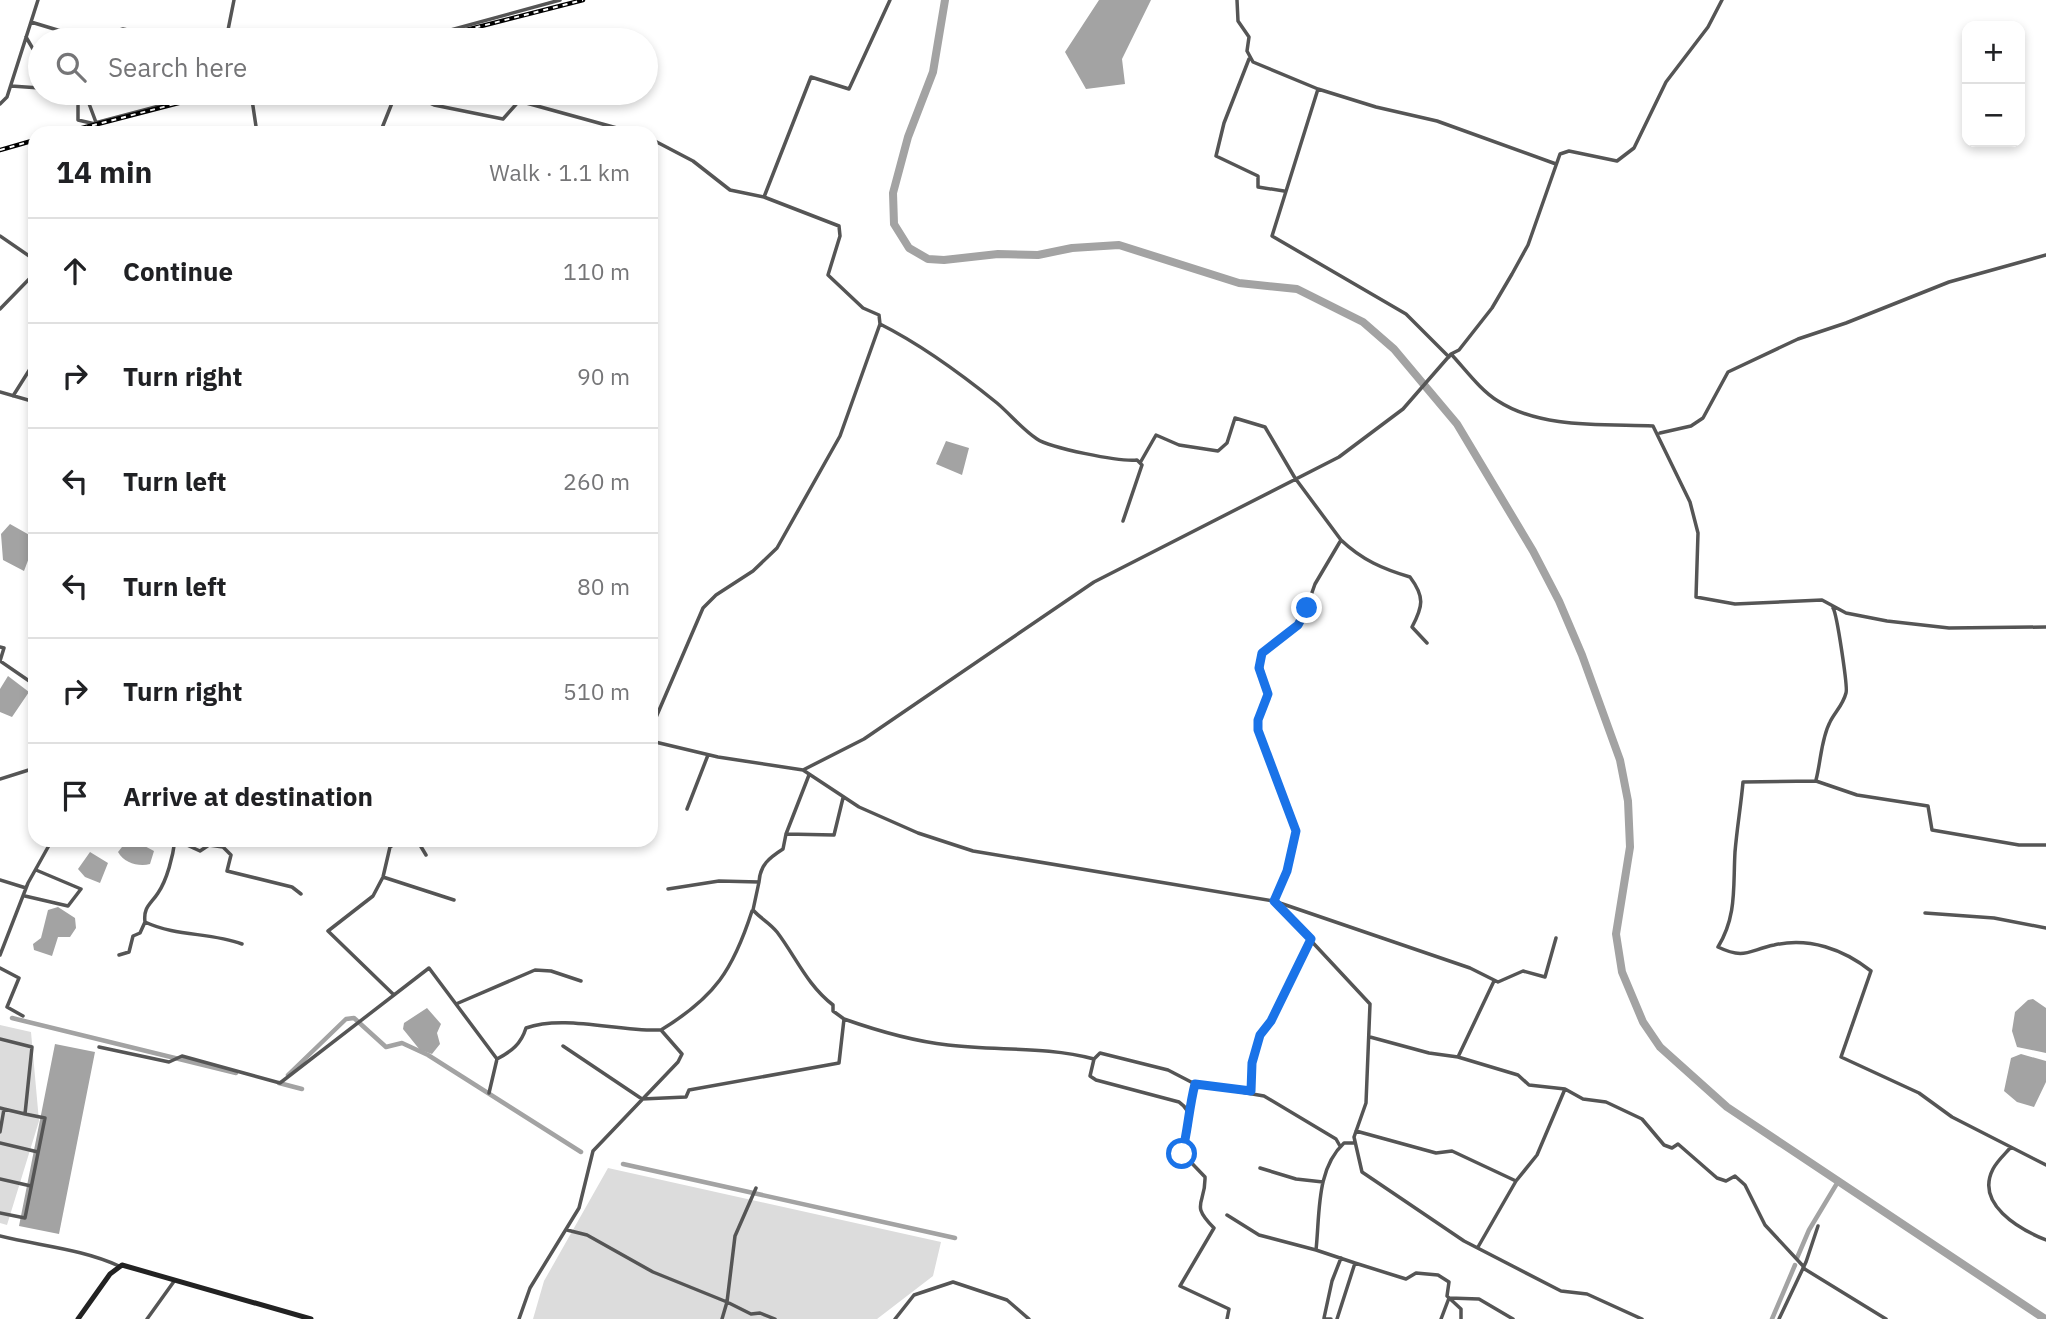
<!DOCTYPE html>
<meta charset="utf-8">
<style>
:root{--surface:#fff;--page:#f2f2f2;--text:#202124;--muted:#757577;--line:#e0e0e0}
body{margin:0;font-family:"IBM Plex Sans",sans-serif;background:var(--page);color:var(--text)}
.controls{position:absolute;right:21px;top:21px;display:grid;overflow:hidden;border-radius:14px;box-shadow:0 4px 10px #0003}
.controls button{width:63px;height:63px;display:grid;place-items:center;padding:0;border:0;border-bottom:2px solid var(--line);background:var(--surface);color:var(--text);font:35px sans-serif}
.stop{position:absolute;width:21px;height:21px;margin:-16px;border:5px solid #1a73e8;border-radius:50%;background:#fff}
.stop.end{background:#1a73e8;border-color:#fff;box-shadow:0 2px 7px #0008}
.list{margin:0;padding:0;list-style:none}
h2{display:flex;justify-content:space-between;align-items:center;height:91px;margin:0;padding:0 28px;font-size:30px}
h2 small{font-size:23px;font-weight:400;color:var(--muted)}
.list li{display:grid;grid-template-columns:46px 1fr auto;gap:21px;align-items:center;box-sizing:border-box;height:105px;padding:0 28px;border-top:2px solid var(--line)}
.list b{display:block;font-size:26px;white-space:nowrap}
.list em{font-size:23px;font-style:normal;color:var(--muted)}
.icon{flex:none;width:38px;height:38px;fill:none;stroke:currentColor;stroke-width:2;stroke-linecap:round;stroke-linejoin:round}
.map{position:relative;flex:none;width:2046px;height:1319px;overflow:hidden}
.search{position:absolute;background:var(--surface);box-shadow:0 4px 10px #0003;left:28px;top:28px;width:630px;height:77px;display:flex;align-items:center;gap:18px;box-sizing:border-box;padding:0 24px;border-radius:38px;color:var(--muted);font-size:26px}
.panel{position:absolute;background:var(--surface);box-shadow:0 4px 10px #0003;left:28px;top:126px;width:630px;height:721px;border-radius:21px}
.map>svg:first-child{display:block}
</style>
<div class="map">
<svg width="2046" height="1319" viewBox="0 0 2046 1319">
<rect width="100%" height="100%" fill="#fff"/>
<path fill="#dcdcdc" d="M0,1025L31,1032L39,1121L7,1225L0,1223Z
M608,1168L941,1242L933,1276L877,1319H533L544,1281Z"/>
<path fill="#a3a3a3" d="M1099,0H1151L1122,59L1125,84L1086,89L1065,52Z
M946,441L969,448L962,475L936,464Z
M10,524L33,537L35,542L24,571L3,560L1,534Z
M8,676L29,692L12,717L0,712V689Z
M137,842L154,851L150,864C139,867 124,863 118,852L122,847Z
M90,852L108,863L100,883L85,877L78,869Z
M58,907L75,918L76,928L70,937H58L52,956L34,950L33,944L41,938L48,910Z
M2033,999L2046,1008V1053L2017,1047L2012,1031L2015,1012L2028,1000Z
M427,1008L441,1024L437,1033L440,1044L432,1054L420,1050L403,1029L404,1023Z
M55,1044L95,1052L59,1234L19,1226Z
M2021,1054L2046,1061V1082L2034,1107L2017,1102L2004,1091L2011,1058Z"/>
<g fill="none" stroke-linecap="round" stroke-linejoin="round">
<path stroke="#a3a3a3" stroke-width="4.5" d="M12,1018L236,1073
M288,1075L346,1019L354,1018L386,1047L402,1043L428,1055L581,1152
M279,1083L302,1089
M623,1164L955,1238
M1797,1258L1809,1230L1839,1180
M1772,1319L1795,1265"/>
<path stroke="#a3a3a3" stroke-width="8" d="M945,0L933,72L908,137L893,193L894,224L909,248L928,259L944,260L998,254L1038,255L1072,248L1119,245L1239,283L1297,289L1363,322L1394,349L1457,424L1533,551L1559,601L1582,655L1620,760L1628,801L1630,847L1616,934L1622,972L1643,1022L1660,1047L1727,1107L2045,1319"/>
<path stroke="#555" stroke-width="3.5" d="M1237,0L1238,21L1249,37L1247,51L1253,62L1318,89L1376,107L1437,121L1556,164
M31,22L74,35H103L123,29L175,40
M26,37L33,49L40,53
M226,40L234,0
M414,40L560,0
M1249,59L1224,123L1216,156L1258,176V187L1284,191
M11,86L40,88
M1318,89L1272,236L1406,314L1449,357
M56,93L78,104V120L95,124
M85,93L100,133
M251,93L257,133
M408,93L434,105L503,119L519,101L635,133
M0,104L7,97L38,0
M95,123L208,93
M380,133L396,93
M651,139L693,161L730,190L764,197L811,77L849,89L890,0
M0,236L35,260
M0,309L35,273
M880,324C922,345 960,373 997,403C1010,414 1022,429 1037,439C1050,448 1120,462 1137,460L1142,465L1123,521
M1451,354C1465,369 1481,391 1498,401C1541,429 1604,424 1653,426L1690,502L1698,533L1696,597L1735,604L1822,600L1846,613L1887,621L1949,628L2046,627
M0,392L35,402
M13,396L35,361
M1660,433L1691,426L1703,418L1728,372L1798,339L1846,323L1949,282L2046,255
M1140,463L1156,435L1179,445L1218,451L1227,443L1235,418L1265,427L1295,478L1341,540L1315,584L1303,618L1291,632L1266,648L1260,661L1268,694L1258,720V730L1296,831L1287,871L1274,901L1470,968L1498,982L1523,971L1545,977L1556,938
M1341,540C1362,560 1383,569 1410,577C1425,597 1423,606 1412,627L1427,643
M0,647L4,648L0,661L35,685
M651,729L703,608L716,595L753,571L777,548L840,436L880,324L879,315L863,308L828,275L840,236L839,226L764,197
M651,741L718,757L803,770L864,739L1094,582L1339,457L1403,409L1451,354L1459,350L1492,308L1512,274L1528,245L1560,154L1569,151L1617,161L1634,148L1666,82L1708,27L1722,0
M803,770L859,807L918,833L973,851L1274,901L1370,1004L1366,1103L1354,1137L1362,1172L1464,1241L1561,1291L1587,1294L1642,1319
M0,779L35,768
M1816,780C1821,761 1821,739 1830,722C1835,712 1843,705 1846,693C1848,688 1837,614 1833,608
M687,809L708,755
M786,834L809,775
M175,840C173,856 167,880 158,893C151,904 143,907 145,922C177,937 210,932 242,944
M176,840L200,851L209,845L223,847L231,855L227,871L292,887L301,894
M417,840L426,855
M579,845L608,840
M2046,845H2019L1932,830L1928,806L1857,795L1816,781L1743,782C1741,805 1737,828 1735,852C1733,887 1737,916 1718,947C1745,960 1749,950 1774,945C1809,937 1843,949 1871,971L1841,1057L1919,1093L1952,1117L2046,1165
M383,877L454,900
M0,880L26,888
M759,882L753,910C760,918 770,923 777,932C796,957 807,985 833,1005V1011L844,1019
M668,889L719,881L759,882C760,865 769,858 783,849L786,834L834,835L843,798
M25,896L68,906L81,889L36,870
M1925,913L1994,918L2046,928
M0,955L28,883L52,840
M119,955L129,952L133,936L140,933L145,922
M0,968L19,978L7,1007L23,1016
M394,995L328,931L373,896L383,877L390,847L400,840
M456,1004L535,970L551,971L581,981
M661,1030C715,997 733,970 752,911
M1370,1037L1429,1053L1458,1057L1518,1075L1529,1085L1565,1089L1583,1099L1606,1102L1642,1119L1664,1145L1672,1148L1678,1144L1717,1178L1726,1181L1735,1176L1745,1185L1765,1225L1804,1267
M0,1039L32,1047L25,1114L45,1118L25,1218L0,1213
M563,1046L642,1099L686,1097L689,1090L839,1063L844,1019C878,1031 912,1041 948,1045C997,1051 1046,1046 1094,1059L1090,1076L1096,1080L1179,1102C1198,1115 1187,1135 1183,1154L1205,1177C1206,1205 1189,1203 1214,1228L1180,1286L1229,1309L1227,1319
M99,1047L169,1062L182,1056L280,1083L429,968L497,1059
M1458,1057L1494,981
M1094,1059L1100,1053L1168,1070L1195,1084L1264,1096L1336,1139L1340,1146
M1251,1091L1252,1063L1260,1035L1271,1021L1311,940
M489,1093L497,1059C512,1051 521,1044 526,1028C564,1014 619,1032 661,1030L682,1054L678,1062L593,1151L579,1208L530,1288L519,1319
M0,1108L4,1109L0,1132
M4,1109L25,1114
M1191,1113L1195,1084
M1356,1131L1436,1153L1452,1151L1516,1181L1478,1247
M0,1143L38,1152
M1354,1143H1344C1316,1169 1320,1213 1316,1250L1355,1263
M2011,1147C2005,1154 1997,1161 1993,1169C1975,1204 2019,1229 2046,1240
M1260,1168L1296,1179L1323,1182
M0,1179L31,1186
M1516,1181L1537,1155L1565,1089
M756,1188L735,1236L727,1302L751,1314L760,1313L775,1319
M1227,1215L1259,1235L1316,1250
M567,1230L587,1235L653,1272L727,1302L722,1319
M0,1236C41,1246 82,1249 119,1266
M1803,1268L1886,1319
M1324,1318L1332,1281L1341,1258
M147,1319L175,1280
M895,1319L914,1295L953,1282L1007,1300L1029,1319
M1324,1319H1331
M1337,1319L1355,1263L1406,1279L1416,1273L1438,1275L1449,1282L1447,1296L1461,1309V1319
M1441,1319L1449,1298L1479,1299L1513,1319
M1779,1319L1806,1262L1818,1226"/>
<path stroke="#222" stroke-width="5" d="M78,1319L110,1274L122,1265L311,1319"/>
<defs>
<path id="rail" d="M427,40L583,0
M63,133L217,93
M0,150L35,140"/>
</defs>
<use href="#rail" stroke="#000" stroke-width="4.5"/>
<use href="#rail" stroke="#fff" stroke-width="2" stroke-dasharray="5" stroke-linecap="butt"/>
</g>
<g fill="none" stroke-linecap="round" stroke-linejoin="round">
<path stroke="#1a73e8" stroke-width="9" d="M1182,1154C1188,1130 1189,1107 1195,1084L1251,1091L1252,1063L1260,1035L1271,1021L1311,939L1274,901L1287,871L1296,831L1258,730V720L1268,694L1259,668L1262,653L1298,625L1307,608"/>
</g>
</svg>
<div class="controls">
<button>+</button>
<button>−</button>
</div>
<div class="stop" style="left:1182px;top:1154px"></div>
<div class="stop end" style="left:1307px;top:608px"></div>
<div class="search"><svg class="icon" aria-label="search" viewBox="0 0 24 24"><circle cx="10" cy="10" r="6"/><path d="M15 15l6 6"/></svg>Search here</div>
<section class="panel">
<h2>14 min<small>Walk · 1.1 km</small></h2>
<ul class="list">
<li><svg class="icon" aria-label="ahead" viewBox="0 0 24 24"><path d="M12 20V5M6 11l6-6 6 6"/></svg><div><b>Continue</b></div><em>110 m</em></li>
<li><svg class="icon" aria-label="right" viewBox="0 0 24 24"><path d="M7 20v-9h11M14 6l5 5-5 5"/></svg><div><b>Turn right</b></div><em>90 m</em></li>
<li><svg class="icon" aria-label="left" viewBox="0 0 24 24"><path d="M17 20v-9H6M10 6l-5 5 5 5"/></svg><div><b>Turn left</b></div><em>260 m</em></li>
<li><svg class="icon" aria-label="left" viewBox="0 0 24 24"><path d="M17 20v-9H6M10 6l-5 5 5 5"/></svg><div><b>Turn left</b></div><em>80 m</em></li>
<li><svg class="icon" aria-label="right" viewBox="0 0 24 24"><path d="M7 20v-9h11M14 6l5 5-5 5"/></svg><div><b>Turn right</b></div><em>510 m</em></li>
<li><svg class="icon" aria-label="arrive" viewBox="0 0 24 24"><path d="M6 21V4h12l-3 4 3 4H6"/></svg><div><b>Arrive at destination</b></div></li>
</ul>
</section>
</div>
